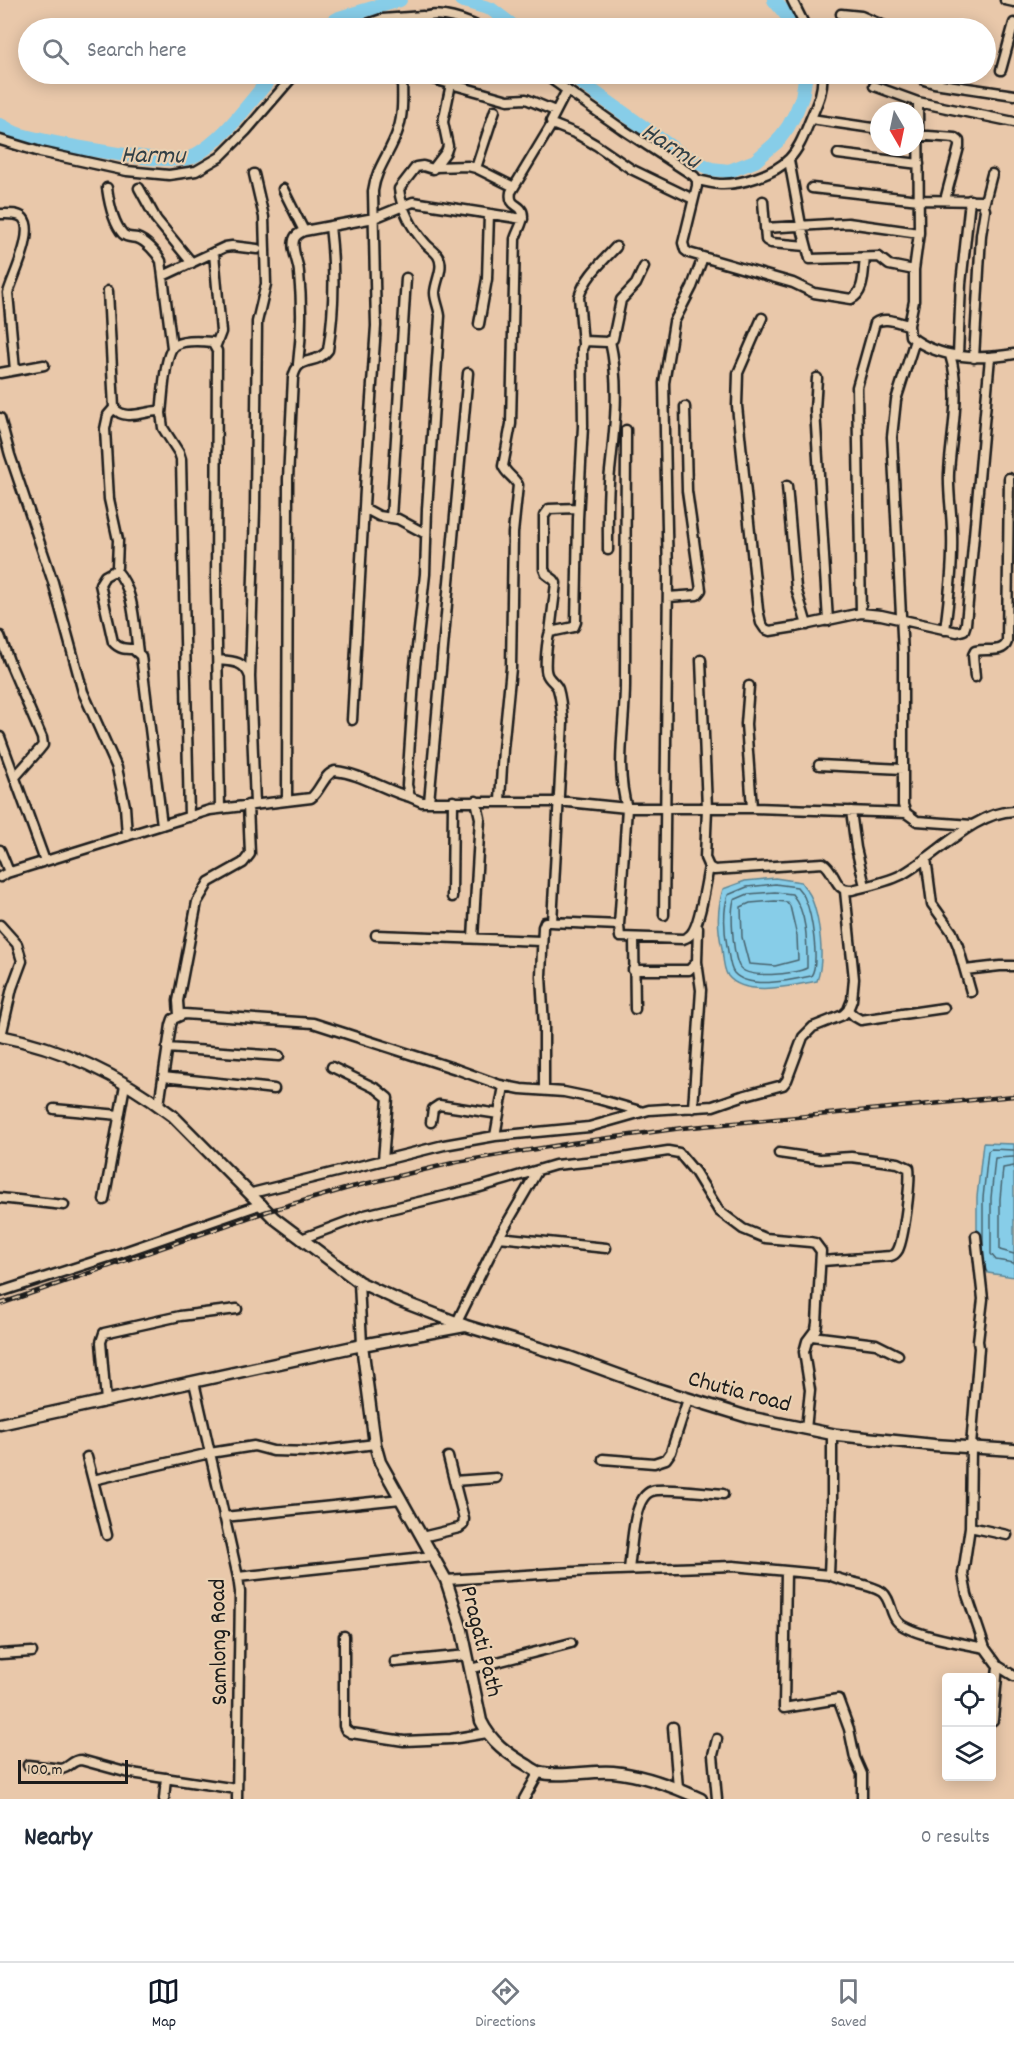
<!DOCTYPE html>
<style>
:root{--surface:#fff;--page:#f6f6f7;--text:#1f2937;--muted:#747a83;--line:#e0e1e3;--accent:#111827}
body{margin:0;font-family:Dekko,sans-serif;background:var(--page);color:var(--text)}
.controls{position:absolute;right:18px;bottom:18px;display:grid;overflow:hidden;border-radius:6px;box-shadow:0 3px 15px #0003}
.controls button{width:54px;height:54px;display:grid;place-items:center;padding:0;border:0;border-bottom:2px solid var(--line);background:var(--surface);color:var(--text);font:30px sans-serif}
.compass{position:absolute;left:870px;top:102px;width:54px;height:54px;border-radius:50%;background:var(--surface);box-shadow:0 3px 15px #0003;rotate:171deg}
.scale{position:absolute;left:18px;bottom:15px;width:110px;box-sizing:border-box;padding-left:6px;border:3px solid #1c1c1c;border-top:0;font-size:16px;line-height:21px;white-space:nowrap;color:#1c1c1c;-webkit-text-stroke:4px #ead0b1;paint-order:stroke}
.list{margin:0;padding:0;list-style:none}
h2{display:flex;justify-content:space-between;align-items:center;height:78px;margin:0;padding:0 24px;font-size:26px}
h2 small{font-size:20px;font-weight:400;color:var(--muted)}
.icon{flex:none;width:33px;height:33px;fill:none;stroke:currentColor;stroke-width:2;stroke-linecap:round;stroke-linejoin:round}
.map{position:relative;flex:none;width:1014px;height:1799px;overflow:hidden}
.search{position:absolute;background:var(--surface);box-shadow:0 3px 15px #0003;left:18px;right:18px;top:18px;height:66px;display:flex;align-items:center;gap:15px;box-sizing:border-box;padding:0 21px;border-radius:33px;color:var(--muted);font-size:22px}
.sheet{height:162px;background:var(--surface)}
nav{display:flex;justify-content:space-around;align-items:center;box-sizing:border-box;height:84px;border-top:2px solid var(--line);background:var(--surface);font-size:16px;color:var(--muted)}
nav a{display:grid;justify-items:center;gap:3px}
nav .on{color:var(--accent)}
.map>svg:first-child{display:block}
</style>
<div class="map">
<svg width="1014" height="1799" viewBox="0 0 1014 1799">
<rect width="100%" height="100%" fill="#e9c8aa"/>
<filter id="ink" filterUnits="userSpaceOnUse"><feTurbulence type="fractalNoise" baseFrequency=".0167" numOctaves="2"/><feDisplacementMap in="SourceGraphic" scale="12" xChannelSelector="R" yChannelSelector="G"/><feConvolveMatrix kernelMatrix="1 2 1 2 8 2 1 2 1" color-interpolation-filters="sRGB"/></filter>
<g filter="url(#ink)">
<path fill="#87cde8" stroke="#5c8696" stroke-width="1.5" d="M775,878L801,882C804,887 809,892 811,897C820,919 825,960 817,981C794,985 745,998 728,976C723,969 723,956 722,948C717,927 717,910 723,889L745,881Z
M983,1143L1014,1144V1277L988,1273L977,1259V1197Z"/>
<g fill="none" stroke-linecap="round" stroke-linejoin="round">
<path stroke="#47636e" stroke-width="1.5" d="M775,884L797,887C800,891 804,895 805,899C812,914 820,964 811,976C792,980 749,990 734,973C729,967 729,954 727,946C724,929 723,911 728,895L747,887Z
M775,892L792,894C808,913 807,945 807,968C796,974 746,980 739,966C733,954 730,913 734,900L748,894Z
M775,901L787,902L790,906L797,936L798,960L775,966L749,964L742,937L741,907L750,903Z
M1014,1157L995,1158L991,1198V1254L996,1260L1014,1263
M1014,1166L1003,1168L1000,1199V1250L1014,1254
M983,1249V1198L988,1151L991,1149L1014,1150"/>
<path stroke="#87cde8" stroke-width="14" d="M461,0L491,9L516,28
M774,0L788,17L792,28
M321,28L339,18L400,0
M569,74L681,154L711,169L729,171L755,161L777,142L788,127L796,112L802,97L806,74
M0,125C7,128 13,133 21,135C46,142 172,167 192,157C226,139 249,102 274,74"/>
<defs>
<path id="minor" d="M792,0L806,28
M1005,0L1014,2
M841,14L861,16L889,28
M356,28L382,19L423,16
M412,28C423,4 464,20 481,28
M1001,70L1014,23
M402,74L426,77L508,100L526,99L555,111
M544,74L622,129L694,176L697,180V186L683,243L685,250L689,253L793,283L814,293L851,299C865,293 863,271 865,258
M919,74L924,80L934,83L1014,95
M451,84L443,122L448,146L446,152L433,169L423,166L416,167L399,189C401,208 412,229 425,243C429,248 435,251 438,256C445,267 435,282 435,293C435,300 439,308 440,316L427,509L425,574L415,666L407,785L410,797L422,802H568L627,808H752L906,813
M874,86L918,102L1014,122
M567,90L551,121L552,124L577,134L596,145L631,169L693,199
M811,119L879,129
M915,135L955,138L959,141V147L945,200
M0,140L40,152L127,171L169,175L196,171L220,157L246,131L295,74
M838,154L919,164
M789,160L801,225L810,259L879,257L889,265L914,270
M435,167L468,166L476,168L514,187
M476,168L495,110
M697,180C704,181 712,184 720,184C740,185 775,174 789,159C800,148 805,132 811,118C817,104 824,90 822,74
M107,188C109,202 113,223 123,234C127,238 131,237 137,238C146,241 157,253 161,261L172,348
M139,188L156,219L192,263
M812,188L919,200L982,201L985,210L981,235L974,358
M283,189L304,231
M763,201L766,240L771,243L806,246
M984,205L992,174
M0,214C7,214 18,213 23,218C36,232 12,278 8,293L15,370
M765,228L848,223L919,233
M214,253L221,332L216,345
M163,276L225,247L232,246L257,249
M108,291L114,408C124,421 143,412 157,411L161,413L163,428L179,453L181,459L189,817
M762,318L738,373L737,406L758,610L761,623L765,629L770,631L795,627L861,613L881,615L957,632L964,630L966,624L990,357
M479,324L487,279L489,214
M909,325L914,301V270L919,233L918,102
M915,340L896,400L892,437L903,655V805L906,813L917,821L972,825
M583,344L579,297C585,277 602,262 616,247
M958,355L961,284L970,200
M298,364C302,333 302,304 299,273C299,263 291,250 294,240C295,235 299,233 304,231L374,218L413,202L523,219
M0,373L44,365
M817,378L815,410L828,621
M114,408L108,415L105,429L109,499L118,540L117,567L116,570L105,576L100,584L113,642C119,649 125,649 133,649L141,656L162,825
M161,413C163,400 164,352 175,345C184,340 202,341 212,342L217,351L216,591L220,808
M0,418L10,455L53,582L83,692L117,768L125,806L127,836
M626,430C625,515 626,600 625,685C625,726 615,768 627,808L619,925L620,937L683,939C686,938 689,937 691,934C700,925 706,881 709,867
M787,486L796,588L807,625
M364,508L379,516L398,519L426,534
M391,518L406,278
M608,550C608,524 607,497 610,471C615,426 620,385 610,341
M116,570C135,591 134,625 138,652
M668,597L697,595L701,590L687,491L685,407
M861,613L857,387L875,323C885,316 898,323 909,325L910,336C938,359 980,360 1014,354
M945,630C949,598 953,565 952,533C952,513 948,493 949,473C951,434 962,393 950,355
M550,632L556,583L554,580L546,574L544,569V516L549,509L578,508
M0,636L9,661L42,738L43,745L39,750L15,777
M218,660C232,661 245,661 250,677L255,804
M701,660L707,808L705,858L709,867L714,870L823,863C836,871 834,892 852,890C868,886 887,882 901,875C936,856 974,812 1014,811
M250,677L255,508L257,322L266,284L264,217L254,174
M975,677L973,655L975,651C986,648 1003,654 1007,642L1009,478
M749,686L746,724L752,808
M352,720L366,471L376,326L373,191C376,168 391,152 398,130C404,113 402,92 402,74
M0,737L45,861
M819,765L903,769
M287,801L288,479L293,378C298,353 316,367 328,350C335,308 335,268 330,226
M500,801L503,749L511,668L513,533L518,485C514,477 506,474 503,466L511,424L515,239C517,232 523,223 523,216C523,203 508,208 511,192L552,124
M429,802L468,373
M851,811L856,848L865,886
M0,850L9,872
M926,858L932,904L952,932L958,946L971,992
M0,877L7,873L210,810L311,798C321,790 323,775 335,771C362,774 384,790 410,797
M452,897L453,801
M664,915L668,578L664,383L674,322L692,287L703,257
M552,922L563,722C562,711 561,699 558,689C556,683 549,680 547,674C544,667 547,639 550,632L574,627L576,622L578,519L583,426L582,349L585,341L607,342L613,339L621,300L636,284L644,267
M0,925L17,944L22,961L12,988L1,1036
M376,935L541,941
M473,938L480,818L476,801
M634,938L635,1009
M633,970H689L697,962L698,928
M965,970L1000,966H1014
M848,1010L854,1016L861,1020L944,1008
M179,1015L178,1001L197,902L209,882L243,863L250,854L248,805
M167,1048L279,1056
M332,1067L377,1089L388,1098L383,1160
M163,1077L274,1089
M544,1090V1026L541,976L543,927L545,922H550L619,925
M159,1105L171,1025L173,1019L184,1014L313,1023L456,1069L500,1085L521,1089L564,1092L598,1099L640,1111
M693,1108L701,990L697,962
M54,1109L119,1115
M431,1122L433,1109L439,1105L499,1114
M495,1136L504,1086
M779,1153L820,1159L851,1157L898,1163L909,1168C911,1182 904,1238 898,1250C895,1255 895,1254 891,1256L822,1261
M252,1193L444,1145L495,1136L589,1127L649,1110L713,1106L742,1096L783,1085L787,1080L803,1037L813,1027L843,1015L848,1010L852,1000L854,979L845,891
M0,1198L64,1205
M104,1200L125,1085
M976,1236L983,1299L978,1341L979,1348L971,1446L970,1527L963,1574L967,1595L985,1648L998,1666L1014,1676
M499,1237L606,1248
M301,1239L365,1215L477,1188L555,1165L616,1159L668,1151L679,1153L695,1172L719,1211L743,1229L765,1238L810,1242L815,1243L821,1251L817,1323L816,1329L807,1341L804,1352L810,1390L806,1429
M359,1282L362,1345
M0,1292L118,1254L262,1204
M457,1322L499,1237L538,1170
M812,1336L876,1344L898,1355
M194,1382L238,1577L240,1592L237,1799
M106,1401L101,1342L104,1333L180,1316L237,1309
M832,1434V1501L829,1575C845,1583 869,1583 882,1592C891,1599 890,1613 897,1621C908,1635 966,1644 985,1648
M87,1457L107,1535
M603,1459L654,1463L666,1459L671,1452L688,1399
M93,1480L210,1453L254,1446L273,1451L312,1452L375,1444
M454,1481L496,1478
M224,1517L401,1499
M970,1527L1007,1535
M422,1537L459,1528L463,1525L464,1519L448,1457
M629,1569C632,1551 632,1497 652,1491C664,1487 709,1493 723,1494
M786,1571L784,1708L838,1699L849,1729L855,1758L862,1774V1799
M238,1577L433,1556
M446,1580L590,1571L733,1566L829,1575
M344,1636V1726L346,1730L351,1733L404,1741L451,1739L487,1733
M0,1654L32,1652
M395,1662L467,1655
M470,1669L571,1643
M993,1720L998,1666
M673,1727L678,1788
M717,1739L713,1755L717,1799
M28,1765L62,1769C70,1767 72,1760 81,1760L125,1772L237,1789
M164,1799L166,1778
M524,1799L539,1772"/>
<path id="tertiary" d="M0,1036C63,1048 122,1077 173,1116L274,1218L359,1282L398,1300L466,1326L569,1357L657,1389L748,1417L837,1435L934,1445L1014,1450
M362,1345L375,1444L380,1462L446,1580L462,1630L481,1721C491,1742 507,1753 527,1765C530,1767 535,1771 539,1772C558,1778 591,1770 613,1772C644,1775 673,1786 701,1799
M0,1424L362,1345L465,1326"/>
</defs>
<use href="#minor" stroke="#1c1c1c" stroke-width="13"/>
<use href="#tertiary" stroke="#1c1c1c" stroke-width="15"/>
<use href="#minor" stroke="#ead0b1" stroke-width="8"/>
<use href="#tertiary" stroke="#ead0b1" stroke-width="10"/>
<defs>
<path id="rail" d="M0,1304L268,1211L352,1187L457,1162L572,1143L682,1128L1014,1096"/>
</defs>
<use href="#rail" stroke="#1c1c1c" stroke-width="4.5"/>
<use href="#rail" stroke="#ead0b1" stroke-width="2" stroke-dasharray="7" stroke-linecap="butt"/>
</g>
</g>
<g text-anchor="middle" stroke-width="4.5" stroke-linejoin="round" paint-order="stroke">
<g font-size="24" fill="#1c1c1c" stroke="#ead0b1">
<text transform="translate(740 1390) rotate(15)" y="8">Chutia road</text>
<text transform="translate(483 1641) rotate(76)" y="8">Pragati Path</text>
<text transform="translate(217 1642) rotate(-91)" y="8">Samlong Road</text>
</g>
<g font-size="26" font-style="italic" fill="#313f45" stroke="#ead0b1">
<text transform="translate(672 144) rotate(32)" y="9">Harmu</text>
<text transform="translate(153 153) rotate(1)" y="9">Harmu</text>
</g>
</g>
</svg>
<div class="controls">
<button><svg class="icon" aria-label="locate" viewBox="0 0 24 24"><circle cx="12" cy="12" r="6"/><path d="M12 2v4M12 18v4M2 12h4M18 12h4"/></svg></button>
<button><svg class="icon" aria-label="layers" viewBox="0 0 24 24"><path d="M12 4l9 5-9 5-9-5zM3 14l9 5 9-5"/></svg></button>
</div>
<svg class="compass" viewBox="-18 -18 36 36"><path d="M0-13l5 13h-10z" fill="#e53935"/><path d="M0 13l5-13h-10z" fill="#747a83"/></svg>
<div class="scale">100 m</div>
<div class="search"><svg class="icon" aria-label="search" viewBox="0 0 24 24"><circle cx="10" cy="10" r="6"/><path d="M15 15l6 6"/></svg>Search here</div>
</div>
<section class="sheet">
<h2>Nearby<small>0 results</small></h2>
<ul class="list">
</ul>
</section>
<nav>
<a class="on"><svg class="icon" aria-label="map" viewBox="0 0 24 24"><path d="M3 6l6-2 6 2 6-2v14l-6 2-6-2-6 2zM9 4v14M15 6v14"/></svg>Map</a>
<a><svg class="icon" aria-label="directions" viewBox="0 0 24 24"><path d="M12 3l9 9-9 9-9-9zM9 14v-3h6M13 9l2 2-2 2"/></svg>Directions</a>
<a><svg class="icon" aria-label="saved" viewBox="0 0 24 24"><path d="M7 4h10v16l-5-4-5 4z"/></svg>Saved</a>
</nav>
